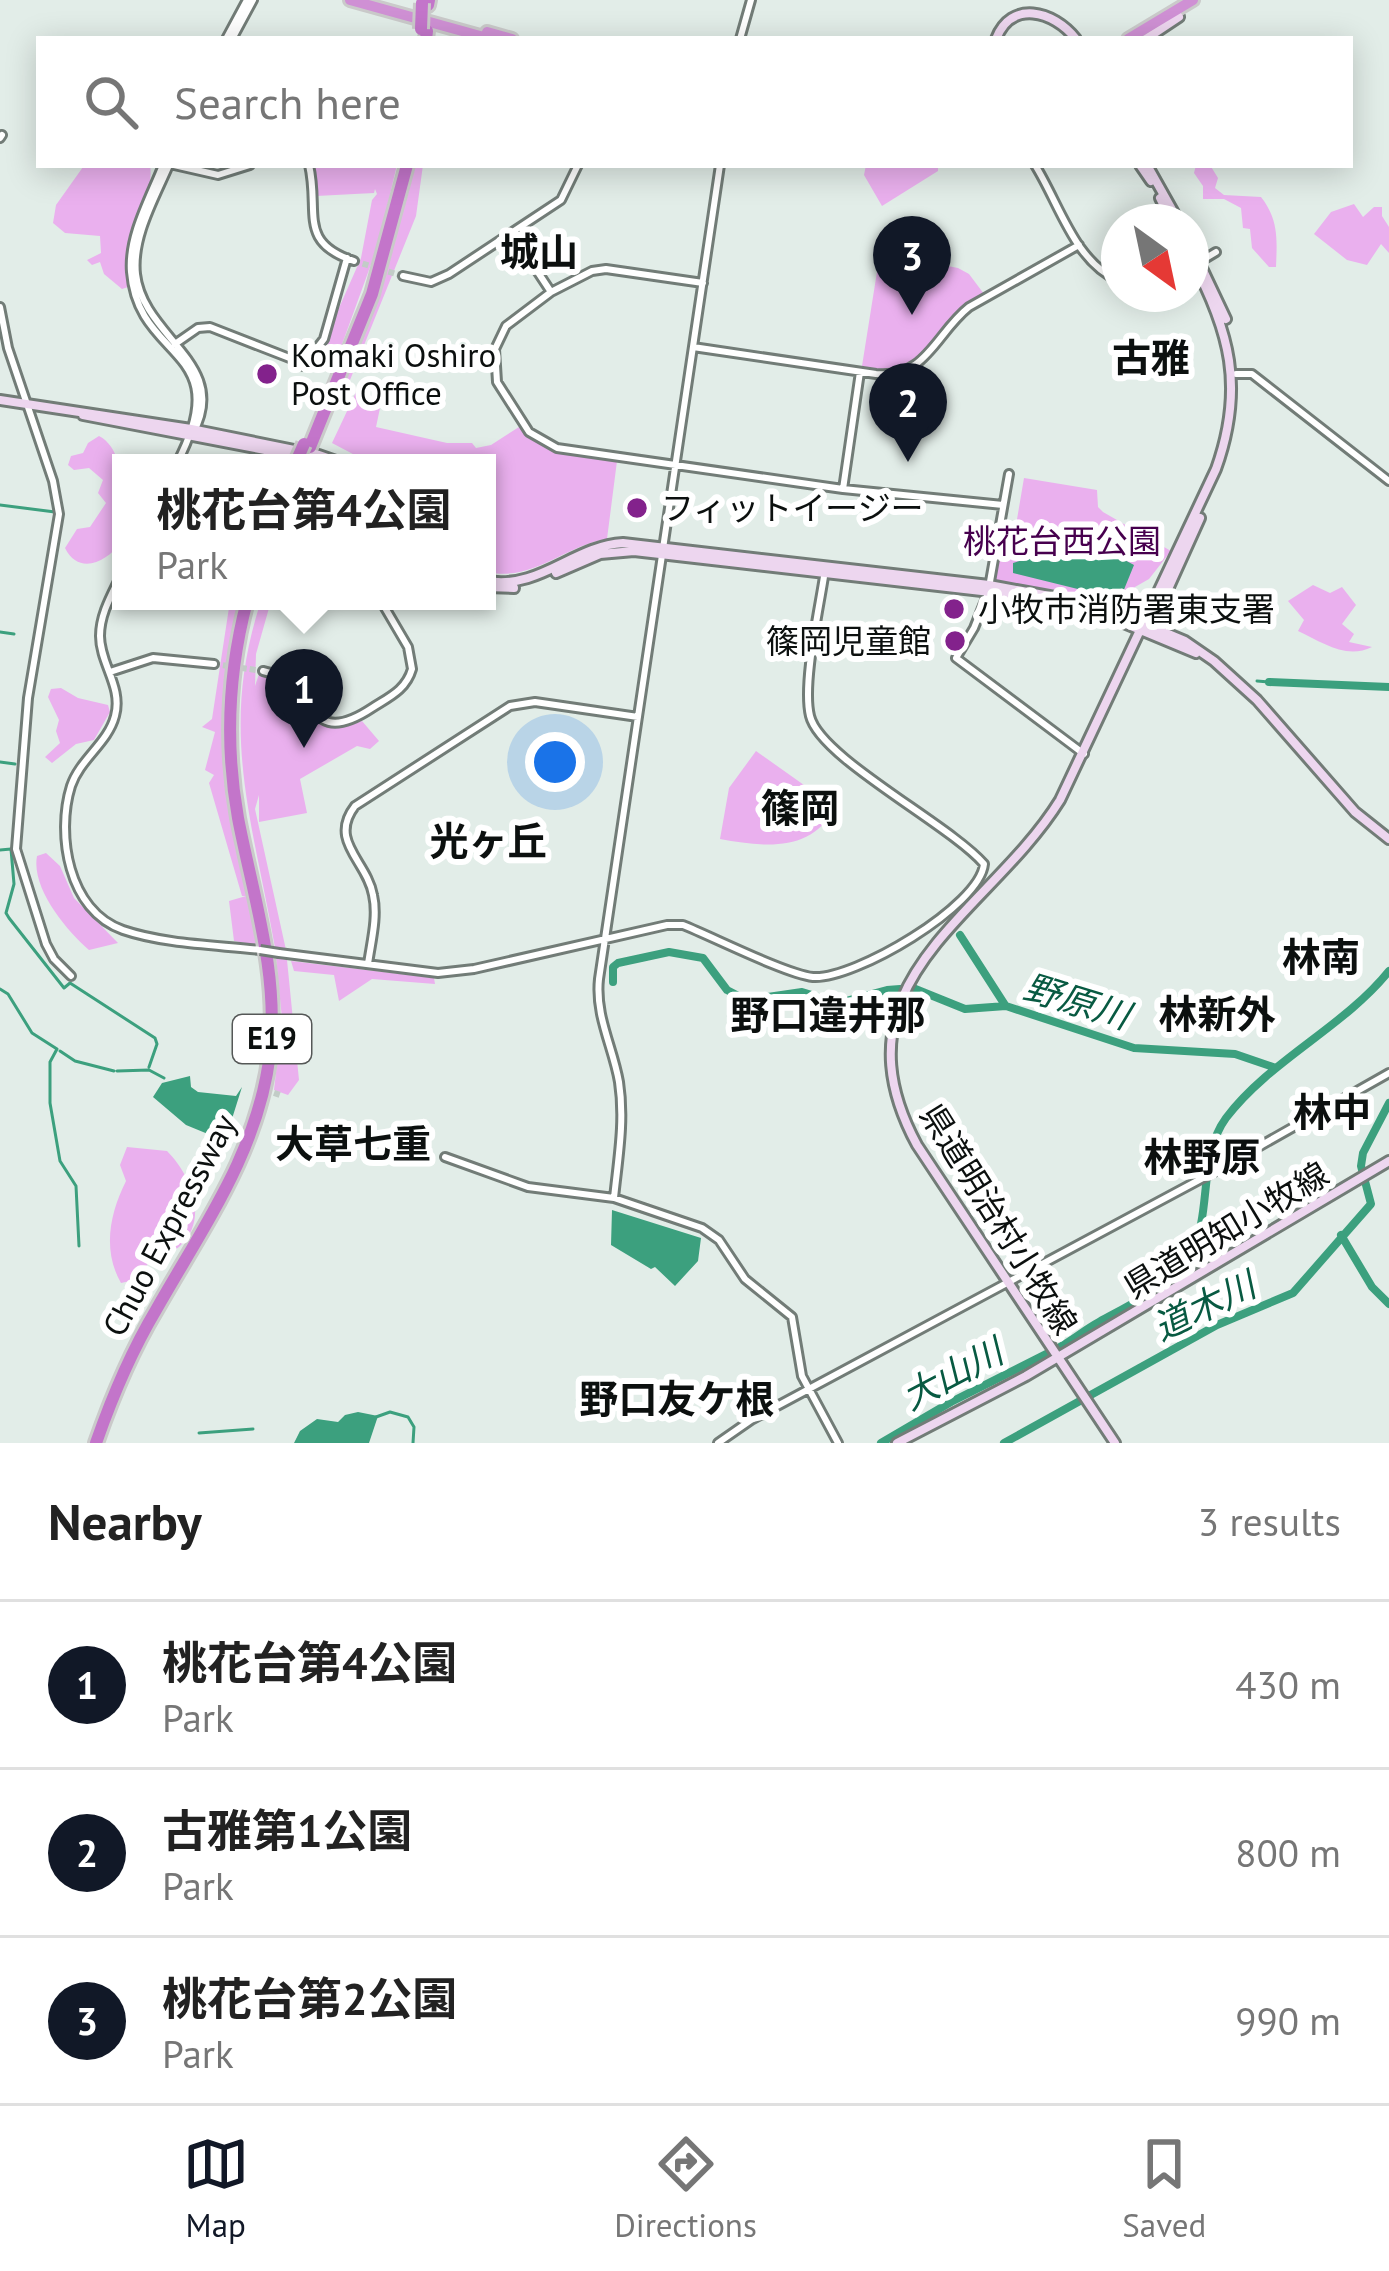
<!DOCTYPE html>
<meta charset="utf-8">
<style>
:root{--surface:#fff;--page:#f2f2f2;--text:#222;--muted:#767676;--line:#e0e0e0;--accent:#111827}
body{margin:0;font-family:"PT Sans","Noto Sans JP",sans-serif;background:var(--page);color:var(--text)}
.compass{position:absolute;left:1101px;top:204px;width:108px;height:108px;border-radius:50%;background:var(--surface);box-shadow:0 6px 30px #0003;rotate:147deg}
.you{position:absolute;left:555px;top:762px;width:42px;height:42px;margin:-30px;border:9px solid #fff;border-radius:50%;background:#1a73e8;box-shadow:0 0 0 18px #1a73e833}
.badge{display:grid;place-items:center;width:78px;height:78px;border-radius:50%;background:var(--accent);color:#fff;font-size:39px;font-weight:700}
.pin{position:absolute;translate:-50% -99px;filter:drop-shadow(0 3px 6px #0008)}
.pin::after{content:'';position:absolute;top:63px;width:42px;height:36px;background:inherit;clip-path:polygon(0 0,100% 0,50% 100%)}
.popup{position:absolute;left:112px;top:454px;width:384px;height:156px;box-sizing:border-box;display:grid;place-content:center;border-radius:0px;background:var(--surface);filter:drop-shadow(0 3px 9px #0005);font-size:39px;white-space:nowrap;color:var(--muted)}
.popup b{font-size:45px;color:var(--text)}
.popup::after{content:'';position:absolute;left:50%;top:100%;margin-left:-24px;border:24px solid transparent;border-top-color:var(--surface)}
.list{margin:0;padding:0;list-style:none}
h2{display:flex;justify-content:space-between;align-items:center;height:156px;margin:0;padding:0 48px;font-size:51px}
h2 small{font-size:39px;font-weight:400;color:var(--muted)}
.list li{display:grid;grid-template-columns:78px 1fr auto;gap:36px;align-items:center;box-sizing:border-box;height:168px;padding:0 48px;border-top:3px solid var(--line)}
.list b{display:block;font-size:45px;white-space:nowrap}
.list p{margin:0;font-size:39px;white-space:nowrap;color:var(--muted)}
.list em{font-size:39px;font-style:normal;color:var(--muted)}
.icon{flex:none;width:66px;height:66px;fill:none;stroke:currentColor;stroke-width:2;stroke-linecap:round;stroke-linejoin:round}
.map{position:relative;flex:none;width:1389px;height:1443px;overflow:hidden}
.search{position:absolute;background:var(--surface);box-shadow:0 6px 30px #0003;left:36px;right:36px;top:36px;height:132px;display:flex;align-items:center;gap:30px;box-sizing:border-box;padding:0 42px;border-radius:0px;color:var(--muted);font-size:45px}
.sheet{height:660px;background:var(--surface)}
nav{display:flex;justify-content:space-around;align-items:center;box-sizing:border-box;height:168px;border-top:3px solid var(--line);background:var(--surface);font-size:33px;color:var(--muted)}
nav a{display:grid;justify-items:center;gap:6px}
nav .on{color:var(--accent)}
.map>svg:first-child{display:block}
</style>
<div class="map">
<svg width="1389" height="1443" viewBox="0 0 1389 1443">
<rect width="100%" height="100%" fill="#e2ede8"/>
<path fill="#eab0ee" d="M150,165C156,201 118,233 128,287L122,289L104,274L100,262L92,265L87,260L101,253L100,236L65,233L53,223L56,205L83,167Z
M312,165H397L378,245L332,372L324,370L326,366L322,361L335,317L361,258L372,200L377,194L375,189L374,193L316,196Z
M410,165H423L416,216L350,380L344,377Z
M866,165H938V171L882,206L864,175Z
M1196,165H1210L1218,178L1215,188L1224,195L1261,197C1279,220 1277,240 1276,267H1269L1252,248L1250,229L1243,228L1241,208L1224,199H1203V186L1194,173Z
M1354,204L1363,217L1374,207H1382V216L1389,227V253L1381,244L1367,265L1347,260L1314,234L1331,212Z
M880,253L958,268L969,274L984,294C973,301 962,307 953,317C923,347 914,385 862,366Z
M357,390L374,398L380,408L376,427L447,443H472L476,448L491,445L519,427L550,449L617,461L607,539C563,546 534,582 487,572V463H370L332,443Z
M99,436C130,452 121,511 121,542C107,562 79,576 65,548L77,529L90,527L106,503L98,493L103,480L89,468L74,470L68,465L71,456L83,453L88,443Z
M1024,478L1097,490L1098,507L1103,512L1171,551L1149,579L1135,587L1124,606L1050,589L1000,583L994,577L1001,536L1014,537Z
M1313,585L1330,593L1342,587L1356,605L1342,624L1354,634L1349,642L1372,647C1346,660 1322,642 1298,631L1304,620L1288,601Z
M230,601H238L229,657L226,729L262,946L234,941L229,901L246,896H242L209,783L214,775L205,770L215,732L202,727L212,719Z
M261,601H271L256,654L255,686L259,674C308,682 301,745 362,721L379,741L370,749L357,746L300,779L307,813L259,822V795L255,809L286,950L275,948C253,820 218,731 261,601Z
M61,688L78,698L108,705L110,712L94,740L76,744L52,763L45,757L60,743L56,731L59,720L48,697L51,689Z
M756,751L835,807C812,853 764,847 720,839L729,788Z
M46,853L60,866L74,898L118,943L89,950C66,930 31,888 37,856Z
M276,958L287,960L299,1080L288,1095L274,1090L282,1019Z
M291,961L434,978L435,984L372,979L339,1001L334,975L294,971Z
M127,1147L167,1151C191,1175 210,1220 179,1247C172,1253 159,1255 151,1258L139,1279L121,1283C102,1250 110,1213 126,1181L120,1165Z"/>
<path fill="#3ca07e" d="M1091,542L1134,565L1123,592L1102,595L1013,573V563C1043,553 1063,560 1091,542Z
M190,1076L191,1087L198,1092L236,1096L242,1087L225,1141L186,1125L153,1097L162,1083Z
M612,1210L701,1238L698,1261L675,1286L655,1267L651,1269L611,1245Z
M358,1412L378,1416L369,1443H294L300,1431L317,1419L338,1422L345,1415Z"/>
<g fill="none" stroke-linecap="round" stroke-linejoin="round">
<path stroke="#3ca07e" stroke-width="3" d="M0,505L55,512
M0,632L14,634
M1257,681L1269,682
M0,762L15,764
M0,850L11,849L14,884L6,913L9,918L64,988L70,983L155,1038L157,1044L149,1067
M0,989L8,994L32,1033L57,1049L50,1062V1103L60,1161L76,1186L79,1246
M60,1051L75,1061L114,1071
M117,1071L149,1070L164,1078
M376,1417L390,1412L408,1417L414,1427L413,1443
M199,1433L253,1429"/>
<path stroke="#3ca07e" stroke-width="8" d="M1269,682L1389,687
M960,935L1005,1005
M613,982V967L618,963L669,952L703,958L727,990L746,1000L802,992L838,1003L887,990L913,988L965,1009L1006,1006L1134,1048L1235,1054L1276,1068
M1341,1235L1372,1287L1389,1304
M1060,1347C1074,1339 1086,1329 1099,1322C1144,1297 1188,1279 1201,1224C1208,1189 1204,1148 1226,1118C1270,1060 1344,1027 1389,971
M881,1443L951,1402L1048,1353
M1004,1443L1217,1325L1293,1293L1371,1204L1361,1166L1363,1153L1389,1103"/>
<path stroke="#c2ccc7" stroke-width="6" stroke-dasharray="6 3" stroke-linecap="butt" d="M354,261L403,276
M214,664L263,671
M257,1087L280,1095"/>
<defs>
<path id="tertiary" d="M226,39L247,0
M232,39L253,0
M740,39L751,0
M0,138L2,135
M163,165C150,198 128,236 131,272C138,363 238,346 177,463
M169,165C155,198 132,237 136,274C143,338 231,363 193,433
M174,165L218,175L250,165
M309,165C320,212 297,242 354,261
M1035,165C1060,205 1074,261 1119,281
M512,233L551,292
M1191,267L1216,252
M403,276L431,282L449,274L561,200L578,165
M703,283L606,269L592,271L551,292L506,326L495,349L497,382L529,432L557,448L843,489L1003,505
M0,307L8,348L53,481L59,514L28,698L16,849L46,944L54,959L71,976
M175,344L198,328L210,327L292,359L303,366L324,339L347,258
M693,347L876,374C926,379 936,333 969,307L1079,245
M1236,374H1252L1389,481
M1009,474L988,593L974,628L956,658L1084,754
M843,489L860,372
M121,575C112,594 100,614 100,636C100,664 123,687 115,716C108,743 80,759 71,786C56,834 68,911 123,930C164,944 216,945 260,950
M263,671C317,682 304,753 372,708C389,697 406,690 412,669L408,647L381,601
M110,672L153,658L214,664
M279,953L438,973L474,969L667,925H683C713,937 786,974 813,977C854,980 980,906 984,864C949,824 820,758 810,716C802,683 820,606 825,570
M368,964C371,942 378,917 373,895C367,861 328,841 355,806L510,706L535,702L638,717
M445,1157L528,1187L614,1198L702,1228L719,1240L745,1279L792,1317L802,1376L838,1443
M614,1198C618,1159 625,1121 619,1082C613,1047 595,1016 599,979L720,165
M718,1443L751,1420L1214,1172L1389,1073"/>
<path id="secondary" d="M996,39C1011,0 1053,10 1076,39
M1146,39L1179,17
M1140,165L1151,181
M1147,165L1179,222
M1160,198L1172,222
M1191,245L1226,319
M0,400L191,429L319,455L342,463
M83,415L286,454
M556,573L600,554L634,551L1042,598L1095,611L1196,653
M487,581C540,590 573,546 623,543L989,585L1099,605L1185,641L1214,661L1257,700L1355,812L1389,839
M487,587L514,588
M1149,631L1200,518
M897,1443L1026,1376L1389,1161
M1115,1443L917,1145C828,980 988,916 1060,800L1216,469C1245,388 1230,331 1191,258"/>
<path id="trunk" d="M350,0L491,39
M487,32L512,39
M1128,39L1193,0"/>
<path id="motorway" d="M428,5L429,0
M426,39L427,31
M310,447L372,294L407,165
M96,1443C112,1397 131,1352 156,1310C203,1227 259,1150 270,1053C279,973 253,896 238,818C225,745 228,673 247,601"/>
</defs>
<use href="#tertiary" stroke="#727c77" stroke-width="12"/>
<use href="#secondary" stroke="#727c77" stroke-width="14"/>
<use href="#trunk" stroke="#cacaca" stroke-width="16"/>
<use href="#motorway" stroke="#cacaca" stroke-width="18"/>
<use href="#tertiary" stroke="#fff" stroke-width="6"/>
<use href="#secondary" stroke="#edd6ef" stroke-width="8"/>
<use href="#trunk" stroke="#cf90d4" stroke-width="10"/>
<use href="#motorway" stroke="#c375ca" stroke-width="12"/>
<defs>
<path id="tertiary-bridge" d="M260,950L279,953"/>
<path id="motorway-bridge" d="M421,29L422,3
M296,462L304,444"/>
</defs>
<use href="#tertiary-bridge" stroke="#727c77" stroke-width="12" stroke-linecap="butt"/>
<use href="#motorway-bridge" stroke="#cacaca" stroke-width="18" stroke-linecap="butt"/>
<use href="#tertiary-bridge" stroke="#fff" stroke-width="6"/>
<use href="#motorway-bridge" stroke="#c375ca" stroke-width="12"/>
</g>
<g fill="#83228c" stroke="#fff" stroke-width="4.5">
<circle cx="267" cy="374" r="12"/>
<circle cx="637" cy="508" r="12"/>
<circle cx="954" cy="609" r="12"/>
<circle cx="955" cy="641" r="12"/>
</g>
<g text-anchor="middle" stroke-width="12" stroke-linejoin="round" paint-order="stroke">
<rect fill="#fff" stroke="#555857" stroke-width="3" x="233" y="1015" width="78" height="48" rx="9"/>
<g font-size="30" font-weight="bold" fill="#0c100f">
<text x="272" y="1049">E19</text>
</g>
<g font-size="33" fill="#0c100f" stroke="#fff" text-anchor="start">
<text x="291" y="367">Komaki Oshiro<tspan x="291" dy="38">Post Office</tspan></text>
<text x="661" y="520">フィットイージー</text>
<text x="978" y="621">小牧市消防署東支署</text>
<text x="931" y="653" text-anchor="end">篠岡児童館</text>
</g>
<g font-size="33" fill="#47004e" stroke="#fff">
<text x="1062" y="553">桃花台西公園</text>
</g>
<g font-size="33" fill="#0c100f" stroke="#fff">
<text transform="translate(999 1219) rotate(58)" y="12">県道明治村小牧線</text>
<text transform="translate(169 1225) rotate(-62)" y="12">Chuo Expressway</text>
<text transform="translate(1226 1230) rotate(-31)" y="12">県道明知小牧線</text>
</g>
<g font-size="36" font-style="italic" fill="#085a42" stroke="#fff">
<text transform="translate(1077 1001) rotate(17)" y="13">野原川</text>
<text transform="translate(1204 1306) rotate(-26)" y="13">道木川</text>
<text transform="translate(952 1374) rotate(-28)" y="13">大山川</text>
</g>
<g font-size="39" font-weight="bold" fill="#0c100f" stroke="#fff">
<text x="539" y="266">城山</text>
<text x="1151" y="372">古雅</text>
<text x="800" y="822">篠岡</text>
<text x="488" y="855">光ヶ丘</text>
<text x="1321" y="971">林南</text>
<text x="1217" y="1028">林新外</text>
<text x="828" y="1029">野口違井那</text>
<text x="1332" y="1126">林中</text>
<text x="353" y="1158">大草七重</text>
<text x="1202" y="1171">林野原</text>
<text x="677" y="1413">野口友ケ根</text>
</g>
</g>
</svg>
<svg class="compass" viewBox="-18 -18 36 36"><path d="M0-13l5 13h-10z" fill="#e53935"/><path d="M0 13l5-13h-10z" fill="#767676"/></svg>
<div class="you"></div>
<div class="pin badge" style="left:304px;top:748px">1</div>
<div class="popup"><b>桃花台第4公園</b>Park</div>
<div class="pin badge" style="left:908px;top:462px">2</div>
<div class="pin badge" style="left:912px;top:315px">3</div>
<div class="search"><svg class="icon" aria-label="search" viewBox="0 0 24 24"><circle cx="10" cy="10" r="6"/><path d="M15 15l6 6"/></svg>Search here</div>
</div>
<section class="sheet">
<h2>Nearby<small>3 results</small></h2>
<ul class="list">
<li><span class="badge">1</span><div><b>桃花台第4公園</b><p>Park</p></div><em>430 m</em></li>
<li><span class="badge">2</span><div><b>古雅第1公園</b><p>Park</p></div><em>800 m</em></li>
<li><span class="badge">3</span><div><b>桃花台第2公園</b><p>Park</p></div><em>990 m</em></li>
</ul>
</section>
<nav>
<a class="on"><svg class="icon" aria-label="map" viewBox="0 0 24 24"><path d="M3 6l6-2 6 2 6-2v14l-6 2-6-2-6 2zM9 4v14M15 6v14"/></svg>Map</a>
<a><svg class="icon" aria-label="directions" viewBox="0 0 24 24"><path d="M12 3l9 9-9 9-9-9zM9 14v-3h6M13 9l2 2-2 2"/></svg>Directions</a>
<a><svg class="icon" aria-label="saved" viewBox="0 0 24 24"><path d="M7 4h10v16l-5-4-5 4z"/></svg>Saved</a>
</nav>
